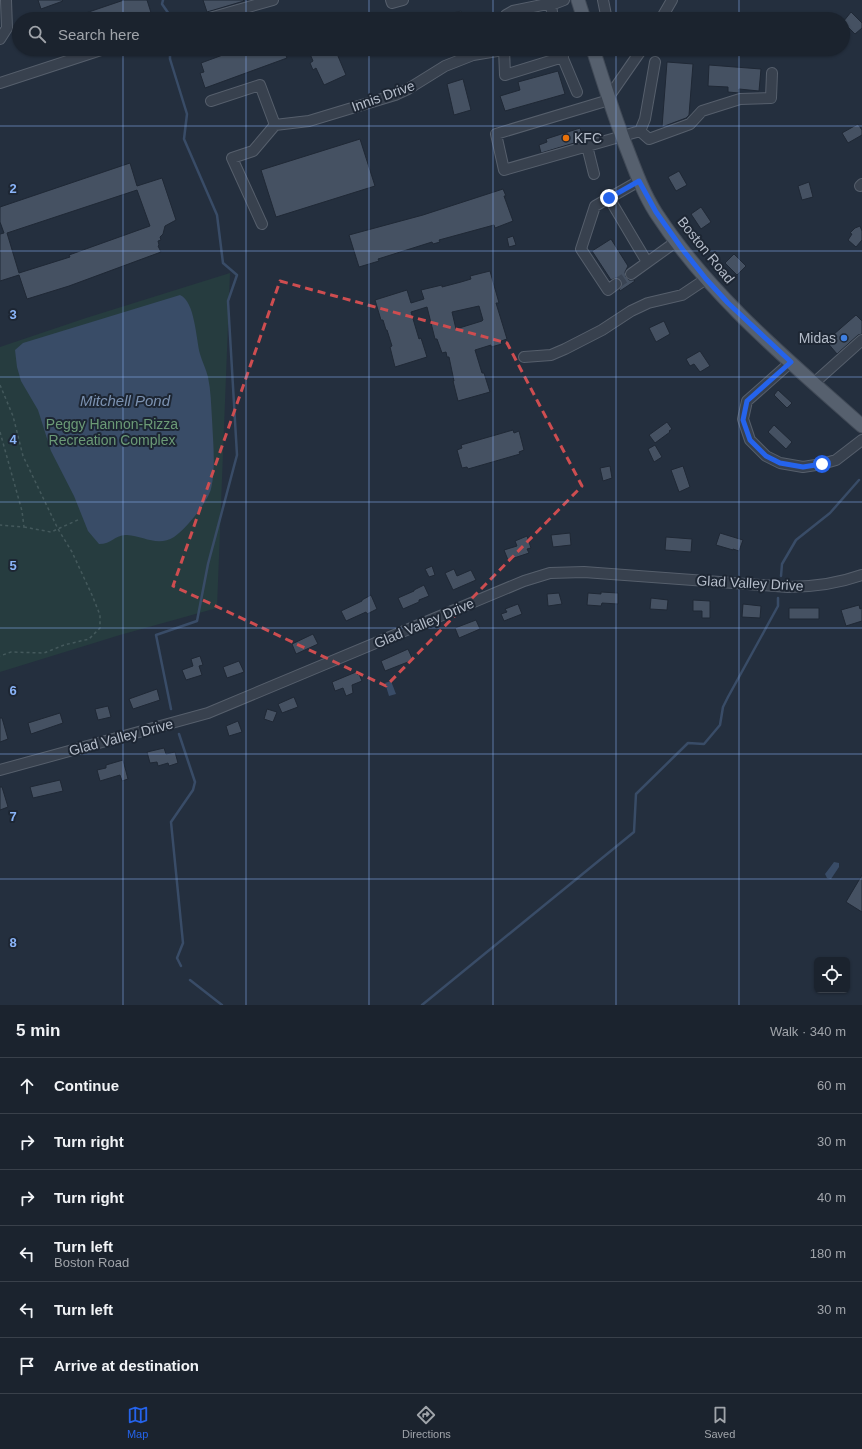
<!DOCTYPE html>
<meta charset="utf-8">
<style>
:root{--surface:#1b232e;--page:#242b36;--text:#f1f3f6;--muted:#a0a4aa;--line:#39404a;--accent:#2563eb}
body{margin:0;font-family:Helvetica,sans-serif;background:var(--page);color:var(--text)}
.controls{position:absolute;right:12px;bottom:12px;display:grid;overflow:hidden;border-radius:6px;box-shadow:0 1px 3px #0004}
.controls button{width:36px;height:36px;display:grid;place-items:center;padding:0;border:0;border-bottom:1px solid var(--line);background:var(--surface);color:var(--text);font:20px sans-serif}
.stop{position:absolute;width:12px;height:12px;margin:-9px;border:3px solid #2563eb;border-radius:50%;background:#fff}
.stop.end{background:#2563eb;border-color:#fff;box-shadow:0 1px 4px #0008}
.list{margin:0;padding:0;list-style:none}
h2{display:flex;justify-content:space-between;align-items:center;height:52px;margin:0;padding:0 16px;font-size:17px}
h2 small{font-size:13px;font-weight:400;color:var(--muted)}
.list li{display:grid;grid-template-columns:26px 1fr auto;gap:12px;align-items:center;box-sizing:border-box;height:56px;padding:0 16px;border-top:1px solid var(--line)}
.list b{display:block;font-size:15px;white-space:nowrap}
.list p{margin:0;font-size:13px;white-space:nowrap;color:var(--muted)}
.list em{font-size:13px;font-style:normal;color:var(--muted)}
.icon{flex:none;width:22px;height:22px;fill:none;stroke:currentColor;stroke-width:2;stroke-linecap:round;stroke-linejoin:round}
.map{position:relative;flex:none;width:862px;height:1005px;overflow:hidden}
.search{position:absolute;background:var(--surface);box-shadow:0 1px 3px #0004;left:12px;right:12px;top:12px;height:44px;display:flex;align-items:center;gap:10px;box-sizing:border-box;padding:0 14px;border-radius:22px;color:var(--muted);font-size:15px}
.sheet{height:388px;background:var(--surface)}
nav{display:flex;justify-content:space-around;align-items:center;box-sizing:border-box;height:56px;border-top:1px solid var(--line);background:var(--surface);font-size:11px;color:var(--muted)}
nav a{display:grid;justify-items:center;gap:2px}
nav .on{color:var(--accent)}
.map>svg:first-child{display:block}
</style>
<div class="map">
<svg width="862" height="1005" viewBox="0 0 862 1005">
<rect width="100%" height="100%" fill="#242f3e"/>
<path fill="#263c3f" d="M230,273L217,608L120,635L0,672V347L86,318Z"/>
<path fill="#394c67" d="M180,295C195,301 196,339 200,354C202,361 206,369 208,377C211,391 211,405 212,419C213,442 216,467 211,489C207,503 186,529 174,537C158,547 143,536 127,535C116,534 112,544 99,544L88,531L74,496L51,451L38,410L21,381L17,367L15,350L23,343Z
M391,681L396,694L389,696L385,683Z
M834,862L839,863V867L831,879L827,878L825,874Z"/>
<g fill="none" stroke-linecap="round" stroke-linejoin="round">
<path stroke="#394c67" stroke-width="2.5" d="M163,0L162,4L171,17L170,19
M170,49V59L187,114L184,139L217,215L223,263L237,275L228,301L237,455L208,564L197,621L156,635L171,709
M781,576L782,564L796,540L830,513L859,480
M179,734L195,782L193,790L171,822L183,943L177,958L181,966
M190,980L222,1005
M422,1005L634,832L636,794L688,743L704,744L720,725L723,707L728,697L778,606V598"/>
</g>
<path fill="#455162" stroke="#1f2835" fill-rule="evenodd" d="M38,0H62L63,1L41,9Z
M124,0H147L153,19H71V18Z
M203,0H243L244,1L207,12Z
M461,11L463,19H441V16Z
M851,12L862,23V28L855,34L843,22Z
M239,49H283L287,58L205,88L200,73L204,72L201,63Z
M308,49H335L346,75L324,85L316,68L313,70L310,63L313,61Z
M667,62L693,64L689,115L686,118L662,127Z
M709,65L761,69L759,91L739,89V93L728,92V87L708,86Z
M558,71L565,94L505,111L500,96L520,90L518,82Z
M463,79L471,110L454,115L447,84Z
M858,124L862,130V135L848,143L842,133Z
M580,128L584,140L541,153L539,145L547,142L546,139Z
M360,139L375,186L276,217L261,170Z
M130,163L137,186L162,178L176,220L165,226L163,234L160,237L161,240L158,241L159,245L158,246L161,252L69,286L27,299L19,275L0,281V234L4,233L0,222V207ZM137,190L150,226L69,255L70,257L19,273L7,233Z
M679,171L687,185L676,191L668,177Z
M809,182L813,197L802,200L798,186Z
M503,189L506,196H504L513,221L495,228L494,225L439,240L440,242L433,244L432,242L378,259L379,261L359,267L349,235L423,215Z
M701,207L711,222L701,229L691,214Z
M860,226L862,231V240L856,247L848,240L852,234L850,233L855,228Z
M513,236L516,245L509,247L507,238Z
M611,239L628,266L625,272L626,277L629,280H634L635,281L620,291L619,290L622,284L621,280L616,278L611,280L592,251Z
M734,254L746,266L737,275L725,263Z
M490,271L499,303H496L507,339L501,341L502,344L491,347V345L475,350L482,373H484L490,392L458,401L453,381H454L449,357H447L446,352L442,353L437,339H435L427,307L411,312L419,339L421,338L427,357L395,367L390,347L392,346L387,330H386L383,320H381L375,300L407,290L411,303L424,299L421,290L442,285V287L461,282L471,279L470,276ZM479,306L483,320L482,321L456,329L452,312Z
M856,315L862,321V334L858,335L837,354L826,341Z
M664,321L670,334L656,342L649,328Z
M700,351L710,366L700,372L694,364L690,366L686,359Z
M778,390L792,403L787,408L774,395Z
M667,422L672,429L669,431L670,432L655,443L649,435Z
M774,425L792,442L786,449L768,432Z
M513,430L514,433L519,431L524,450L519,452L520,454L468,469L467,467L462,468L457,450L462,448L461,445Z
M655,445L662,457L654,462L648,449Z
M610,466L612,478L603,481L600,468Z
M683,466L690,487L679,492L671,470Z
M570,533L571,545L553,547L551,535Z
M720,533L743,540L739,551L733,549V550L716,545Z
M527,536L531,548L527,549L529,553L508,560L504,550L517,546L515,541Z
M666,537L692,539L691,552L665,550Z
M432,566L435,575L429,577L425,569Z
M454,569L457,576L471,570L476,580L453,590L445,573Z
M424,585L429,596L419,600V602L403,609L398,598L414,591V590Z
M601,592L618,593V604L602,603L601,606L587,605L588,593L601,594Z
M559,593L562,604L548,606L547,594Z
M371,595L377,609L367,614L366,612L346,621L341,611L362,601V600Z
M651,598L668,600L667,610L650,609Z
M693,600L710,601V618H702V611H693Z
M518,604L522,614L504,621L501,614L507,612L505,609Z
M743,604L761,606L760,618L742,617Z
M859,605L860,609L862,608V621L846,626L841,610Z
M789,608H819V619H789Z
M476,620L480,629L459,638L455,628Z
M313,634L318,644L296,654L292,644Z
M408,649L413,660L385,671L381,661Z
M200,656L203,665L199,666L202,675L186,680L182,670L193,666L191,659Z
M239,661L244,672L227,678L223,667Z
M356,672L358,675L359,674L362,681L352,685L353,693L346,696L343,688L335,691L332,682Z
M157,689L160,700L133,709L129,699Z
M294,697L298,707L282,713L278,704Z
M108,706L111,717L98,720L95,709Z
M267,709L277,712L273,722L264,719Z
M60,713L63,723L31,734L28,723Z
M0,718H2L8,739L0,742Z
M238,721L242,732L229,736L226,726Z
M164,748L166,754L175,752L178,763L169,766L168,763L158,766L157,762L150,763L147,752Z
M123,760L128,779L122,781L120,775L100,781L97,770L106,768V765Z
M60,780L63,791L33,798L30,787Z
M0,787H2L8,807L0,810Z
M862,875V912L846,902Z"/>
<g fill="none" stroke-linecap="round" stroke-linejoin="round">
<path stroke="#3a4453" stroke-width="10" stroke-dasharray="10 5" stroke-linecap="butt" d="M616,284L631,274"/>
<defs>
<path id="minor" d="M391,0L392,3L403,0
M551,5L553,19
M206,19L273,0
M505,19L506,15L513,11L542,5H551L564,0
M602,19L606,15L603,0
M661,19L672,0
M0,39L7,28L6,0
M504,49L505,75L563,57
M559,49L577,92
M0,83L104,49
M608,98L642,49
M609,100L496,134L504,170L640,131L649,139L690,124L702,111L740,99L771,98L772,73
M211,101L260,85L275,125
M275,125L309,121L395,95L408,89L445,66L473,55L510,49
M640,131L645,119L655,62
M587,146L594,174
M860,186L862,184
M609,198L647,262
M262,224L232,158L253,151L275,125
M631,274L677,241
M616,284L608,290L581,249L595,206L639,181
M524,357L551,355L565,349L602,330L631,311L648,303L682,295L706,279
M791,362L747,401L743,419L750,440L766,456L780,463L803,467L822,464L836,460L862,440
M814,383L862,340
M0,770L208,713L524,581L550,573L584,572L788,587C814,587 837,584 862,575"/>
<path id="major" d="M578,0L584,19
M593,49C603,81 613,112 625,144C634,167 642,191 656,213C710,296 788,360 862,426"/>
</defs>
<use href="#minor" stroke="#565f6c" stroke-width="12"/>
<use href="#major" stroke="#414a57" stroke-width="15"/>
<path stroke="#44595c" stroke-width="1.5" stroke-dasharray="3 3" stroke-linecap="butt" d="M0,385L13,416L23,456L58,529L72,552L92,595L100,615V628L89,639L64,645L44,653L11,652L0,656
M0,432L22,511L24,527L0,525
M24,527L51,532L80,519"/>
<use href="#minor" stroke="#38414e" stroke-width="10"/>
<use href="#major" stroke="#56606e" stroke-width="13"/>
</g>
<g fill="none" stroke-linecap="round" stroke-linejoin="round">
<path stroke="#2563eb" stroke-width="5" d="M609,198L639,181L656,212L683,250L706,279L728,303L791,362L747,401L743,420L750,440L766,456L780,463L803,467L822,464"/>
</g>
<path fill="none" stroke="#ce4d50" stroke-width="3" stroke-dasharray="8 5" stroke-linejoin="round" d="M280,281L507,343L582,486L386,686L173,586Z"/>
<path fill="none" stroke="#8ab4f8" stroke-width="1" stroke-opacity="0.55" d="M123,0V19M246,0V19M369,0V19M493,0V19M616,0V19M739,0V19M123,49V1005M246,49V1005M369,49V1005M493,49V1005M616,49V1005M739,49V1005M0,126H862M0,251H862M0,377H862M0,502H862M0,628H862M0,754H862M0,879H862"/>
<circle fill="#e8710a" stroke="#1d2633" stroke-width="1.5" cx="566" cy="138" r="4"/>
<circle fill="#3f7fe0" stroke="#1d2633" stroke-width="1.5" cx="844" cy="338" r="4"/>
<g text-anchor="middle" stroke-width="4" stroke-linejoin="round" paint-order="stroke">
<g font-size="14" fill="#b4bcc9" stroke="#1d2633">
<text transform="translate(383 96) rotate(-20)" y="5">Innis Drive</text>
<text transform="translate(706 250) rotate(51)" y="5">Boston Road</text>
<text transform="translate(750 583) rotate(3)" y="5">Glad Valley Drive</text>
<text transform="translate(424 623) rotate(-23)" y="5">Glad Valley Drive</text>
<text transform="translate(121 737) rotate(-15)" y="5">Glad Valley Drive</text>
</g>
<g font-size="14" fill="#b4bcc9" stroke="#1d2633" text-anchor="start">
<text x="574" y="143">KFC</text>
<text x="836" y="343" text-anchor="end">Midas</text>
</g>
<g font-size="14" fill="#6b9a76" stroke="#1d2633">
<text x="112" y="429">Peggy Hannon-Rizza<tspan x="112" dy="16">Recreation Complex</tspan></text>
</g>
<g font-size="15" font-style="italic" fill="#7c92b1" stroke="#1d2633">
<text x="125" y="406">Mitchell Pond</text>
</g>
</g>
<g font-size="13" text-anchor="middle" font-weight="bold" fill="#8ab4f8" stroke="#1d2633" stroke-width="4" stroke-linejoin="round" paint-order="stroke">
<text x="13" y="193">2</text>
<text x="13" y="319">3</text>
<text x="13" y="444">4</text>
<text x="13" y="570">5</text>
<text x="13" y="695">6</text>
<text x="13" y="821">7</text>
<text x="13" y="947">8</text>
</g>
</svg>
<div class="controls">
<button><svg class="icon" aria-label="locate" viewBox="0 0 24 24"><circle cx="12" cy="12" r="6"/><path d="M12 2v4M12 18v4M2 12h4M18 12h4"/></svg></button>
</div>
<div class="stop" style="left:822px;top:464px"></div>
<div class="stop end" style="left:609px;top:198px"></div>
<div class="search"><svg class="icon" aria-label="search" viewBox="0 0 24 24"><circle cx="10" cy="10" r="6"/><path d="M15 15l6 6"/></svg>Search here</div>
</div>
<section class="sheet">
<h2>5 min<small>Walk · 340 m</small></h2>
<ul class="list">
<li><svg class="icon" aria-label="ahead" viewBox="0 0 24 24"><path d="M12 20V5M6 11l6-6 6 6"/></svg><div><b>Continue</b></div><em>60 m</em></li>
<li><svg class="icon" aria-label="right" viewBox="0 0 24 24"><path d="M7 20v-9h11M14 6l5 5-5 5"/></svg><div><b>Turn right</b></div><em>30 m</em></li>
<li><svg class="icon" aria-label="right" viewBox="0 0 24 24"><path d="M7 20v-9h11M14 6l5 5-5 5"/></svg><div><b>Turn right</b></div><em>40 m</em></li>
<li><svg class="icon" aria-label="left" viewBox="0 0 24 24"><path d="M17 20v-9H6M10 6l-5 5 5 5"/></svg><div><b>Turn left</b><p>Boston Road</p></div><em>180 m</em></li>
<li><svg class="icon" aria-label="left" viewBox="0 0 24 24"><path d="M17 20v-9H6M10 6l-5 5 5 5"/></svg><div><b>Turn left</b></div><em>30 m</em></li>
<li><svg class="icon" aria-label="arrive" viewBox="0 0 24 24"><path d="M6 21V4h12l-3 4 3 4H6"/></svg><div><b>Arrive at destination</b></div></li>
</ul>
</section>
<nav>
<a class="on"><svg class="icon" aria-label="map" viewBox="0 0 24 24"><path d="M3 6l6-2 6 2 6-2v14l-6 2-6-2-6 2zM9 4v14M15 6v14"/></svg>Map</a>
<a><svg class="icon" aria-label="directions" viewBox="0 0 24 24"><path d="M12 3l9 9-9 9-9-9zM9 14v-3h6M13 9l2 2-2 2"/></svg>Directions</a>
<a><svg class="icon" aria-label="saved" viewBox="0 0 24 24"><path d="M7 4h10v16l-5-4-5 4z"/></svg>Saved</a>
</nav>
